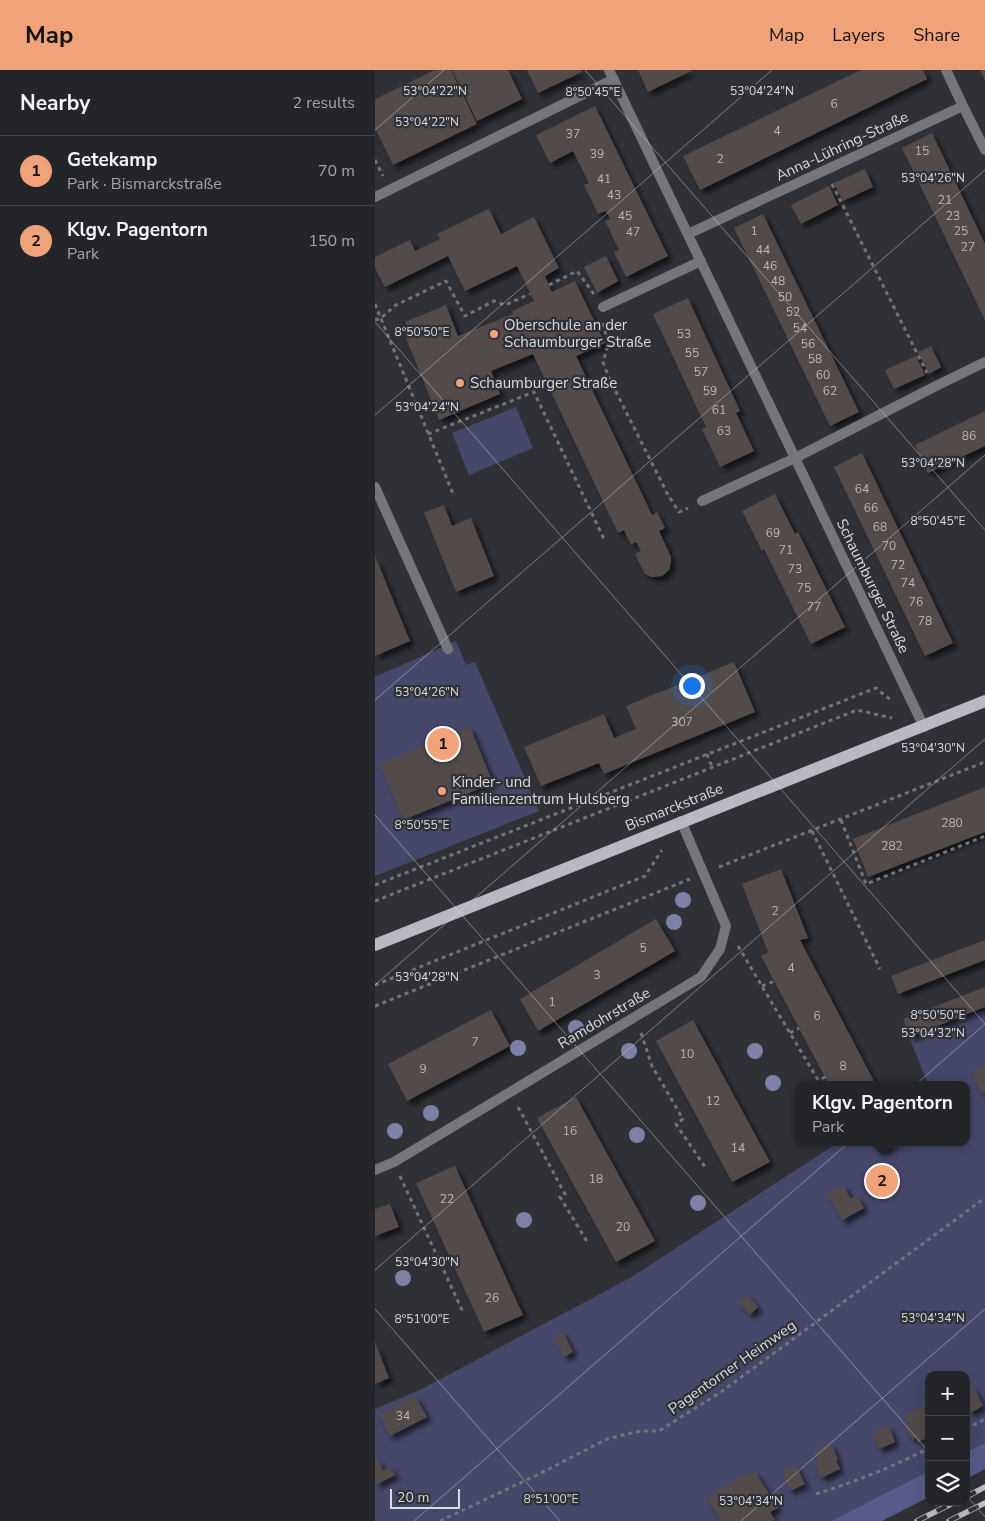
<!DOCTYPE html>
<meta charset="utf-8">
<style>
:root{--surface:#242529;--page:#303135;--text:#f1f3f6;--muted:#a3a5a8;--line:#414246;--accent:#f0a279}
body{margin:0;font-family:"Nunito Sans",sans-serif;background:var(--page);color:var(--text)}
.controls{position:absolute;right:15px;bottom:15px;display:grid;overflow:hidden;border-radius:10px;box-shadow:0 5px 20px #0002}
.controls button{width:45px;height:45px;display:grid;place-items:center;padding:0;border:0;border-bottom:1px solid var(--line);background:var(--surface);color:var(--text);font:25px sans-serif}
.scale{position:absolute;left:15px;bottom:12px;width:70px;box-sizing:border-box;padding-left:5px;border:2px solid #dadbdf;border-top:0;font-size:14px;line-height:18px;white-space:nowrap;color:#dadbdf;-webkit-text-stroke:4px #303137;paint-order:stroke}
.you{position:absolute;left:316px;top:615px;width:18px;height:18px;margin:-12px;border:4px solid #fff;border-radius:50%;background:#1a73e8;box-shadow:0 0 0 8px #1a73e833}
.badge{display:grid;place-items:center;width:32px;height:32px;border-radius:50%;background:var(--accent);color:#111;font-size:16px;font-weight:700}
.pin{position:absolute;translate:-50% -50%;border:2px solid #fff;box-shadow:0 1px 5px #0006}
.popup{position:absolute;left:420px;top:1011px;width:175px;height:65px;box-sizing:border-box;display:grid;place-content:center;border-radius:10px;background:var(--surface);filter:drop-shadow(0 1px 4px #0005);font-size:16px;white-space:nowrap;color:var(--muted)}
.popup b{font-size:19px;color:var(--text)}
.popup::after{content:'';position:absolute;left:50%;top:100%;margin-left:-10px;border:10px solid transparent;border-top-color:var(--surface)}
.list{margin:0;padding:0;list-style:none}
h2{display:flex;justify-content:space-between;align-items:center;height:65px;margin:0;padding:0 20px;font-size:21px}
h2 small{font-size:16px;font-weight:400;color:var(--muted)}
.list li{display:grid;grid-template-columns:32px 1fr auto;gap:15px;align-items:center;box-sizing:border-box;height:70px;padding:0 20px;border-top:1px solid var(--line)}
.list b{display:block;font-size:19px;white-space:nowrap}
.list p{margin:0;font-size:16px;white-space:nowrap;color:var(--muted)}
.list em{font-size:16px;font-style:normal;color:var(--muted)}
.icon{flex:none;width:28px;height:28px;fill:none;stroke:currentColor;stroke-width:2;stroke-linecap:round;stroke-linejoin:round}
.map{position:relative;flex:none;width:610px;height:1451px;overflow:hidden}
header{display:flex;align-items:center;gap:30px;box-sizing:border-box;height:70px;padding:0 25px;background:var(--accent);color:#111}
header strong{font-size:24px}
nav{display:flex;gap:28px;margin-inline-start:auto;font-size:18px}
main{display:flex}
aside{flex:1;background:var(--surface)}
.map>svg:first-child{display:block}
</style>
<header>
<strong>Map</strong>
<nav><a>Map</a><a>Layers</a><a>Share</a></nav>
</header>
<main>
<aside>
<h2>Nearby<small>2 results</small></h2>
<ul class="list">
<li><span class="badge">1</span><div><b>Getekamp</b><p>Park · Bismarckstraße</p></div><em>70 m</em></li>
<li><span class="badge">2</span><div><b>Klgv. Pagentorn</b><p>Park</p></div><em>150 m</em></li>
</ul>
</aside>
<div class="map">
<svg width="610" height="1451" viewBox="0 0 610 1451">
<defs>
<filter id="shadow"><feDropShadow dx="4.5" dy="4.5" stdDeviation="2.5" flood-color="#0009"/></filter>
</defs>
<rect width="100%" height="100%" fill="#303137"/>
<path fill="#454869" d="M141,337L158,378L94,405L77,363Z
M81,571L91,595L100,592L164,741L0,806V607Z
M610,939V1373L591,1382V1305H554V1401L456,1451H0V1339L47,1319L255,1208L464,1072H591V1015H552L553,1014L535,969Z"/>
<path fill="#575b8b" d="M610,1373V1399L591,1409V1382Z
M554,1401V1427L507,1451H456Z"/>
<path fill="#534b48" filter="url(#shadow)" d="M60,0H76L102,54L18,95L0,58V29Z
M77,0H133L147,29L102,51Z
M152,0H206L207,2L163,23Z
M263,0H318L273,22Z
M486,0H548L552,9L325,120L308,86Z
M605,0H610V10Z
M220,36L293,186L251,207L239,182L244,180L230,151L235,149L231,141L223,144L209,115L214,113L198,81L175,93L161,65Z
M557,63L610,174V250L527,78Z
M490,99L498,117L468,131L459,113Z
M454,116L463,135L426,154L416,135Z
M114,139L126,164L159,147L184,198L170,206L177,222L200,211L230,273L201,286L277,445L282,442L290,458L284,461L296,487V492L294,500L287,506L277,507L270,504L260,484L266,481L261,472L256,475L249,460L243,463L158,284L116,301L125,324L64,350L31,268L36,266L30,252L71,235L83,266L138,244L137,241L159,231L142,196L90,221L73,186L10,217L0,198V187L35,170L40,181L65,169L62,164Z
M388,144L484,342L455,356L359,158Z
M231,186L243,211L222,223L209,197Z
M313,228L365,341L361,343L379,381L345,397L327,359L331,357L278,244Z
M556,276L566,297L554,304L543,282Z
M541,286L550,305L519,319L510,300Z
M610,341V376L553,403L540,375Z
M487,383L578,573L550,586L459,397Z
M400,424L420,464L423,462L470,557L436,574L389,479L387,481L367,441Z
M69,435L77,456L96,448L119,506L81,522L49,443Z
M0,486L35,571L0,586Z
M359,592L380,642L229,704L224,693L166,716L149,677L229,644L239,668L261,659L251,636Z
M95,657L118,713L28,750L5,694Z
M610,717V762L493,807L478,769Z
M406,799L433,868L425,870L501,1015H454L386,886L393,882L367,814Z
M281,849L300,881L163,961L145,929Z
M610,870V890L523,924L516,906Z
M610,917V937L535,967L528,949Z
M116,940L135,976L32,1031L13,994Z
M318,950L395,1092L357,1112L281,971Z
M610,996V1023L607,1024L596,1002Z
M201,1027L280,1171L241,1192L162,1048Z
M501,1072H524L506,1082Z
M80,1096L148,1245L109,1262L41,1113Z
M468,1115L476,1129L482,1126L489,1138L467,1150L452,1124Z
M15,1134L24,1157L0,1166V1139Z
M372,1224L383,1237L375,1245L363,1232Z
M188,1262L198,1282L189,1287L179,1267Z
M0,1272L14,1308L0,1314Z
M599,1318L608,1336L595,1343L591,1336V1322Z
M40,1326L52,1347L15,1366L4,1345Z
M554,1333V1367L543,1372L541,1368L537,1369L530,1356L534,1354L530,1345Z
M514,1356L520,1372L504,1379L498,1363Z
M456,1373L463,1390L461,1391L465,1399L446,1408L440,1392L443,1391L439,1381Z
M2,1389L8,1401L16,1397L20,1405L2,1414L0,1410V1390Z
M421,1395L430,1414L415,1421L406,1402Z
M374,1401L376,1405L380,1402L403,1438L395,1442L400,1450L397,1451H346L332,1429Z"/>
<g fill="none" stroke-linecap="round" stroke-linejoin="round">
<path stroke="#73747a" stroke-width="3" stroke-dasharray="4 4" stroke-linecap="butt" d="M0,90L8,106
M457,114L552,303
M174,215L202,201L219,224
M0,234L79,426
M0,250L6,248L21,235L71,211L90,246L119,231L130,235L155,224
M228,253L233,275L228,292L234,308L293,425L304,442L313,438
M53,364L159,322L229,469
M332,684L337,697
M466,750L491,814L610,766
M437,761L505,899
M344,797L610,692
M0,815L501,618L517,631
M0,831L482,640L517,648
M363,876L443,1010L451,1007
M0,915L270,806L287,780
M387,916L400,911
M0,936L315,809
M266,963L277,996L308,1049L301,1054L330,1097
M415,963L424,958
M143,1037L190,1124L185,1127L213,1173
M25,1106L88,1242
M591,1359L610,1349
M441,1424C479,1412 518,1397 554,1378
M65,1451L162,1405L232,1369L265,1361H284L346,1322L610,1128"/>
<path stroke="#757679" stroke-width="10" d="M228,237L326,191
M0,417L73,579"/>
<path stroke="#757679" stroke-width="10" d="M234,0L549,657
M571,0L588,36
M0,127L239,9
M313,164L588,36L610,80
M327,431L420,388L559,317L610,292
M0,1100L19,1092L326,907L345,879L351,856L306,751"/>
<path stroke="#b9bac1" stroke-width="12" d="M0,875L610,631"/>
<defs>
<path id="rail" d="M591,1427L610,1417
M542,1451L580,1432
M574,1451L610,1433"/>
</defs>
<use href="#rail" stroke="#bdbec2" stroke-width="5.5"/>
<use href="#rail" stroke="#303137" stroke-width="4" stroke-dasharray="11" stroke-linecap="butt"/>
</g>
<g fill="#7c81a5">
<circle cx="308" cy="830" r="8"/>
<circle cx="299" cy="852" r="8"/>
<circle cx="201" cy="958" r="8"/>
<circle cx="143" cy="978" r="8"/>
<circle cx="254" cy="981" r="8"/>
<circle cx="380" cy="981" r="8"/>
<circle cx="398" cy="1013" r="8"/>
<circle cx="56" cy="1043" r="8"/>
<circle cx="20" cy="1061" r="8"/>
<circle cx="262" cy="1065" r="8"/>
<circle cx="323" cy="1133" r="8"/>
<circle cx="149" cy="1150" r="8"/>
<circle cx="28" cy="1208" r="8"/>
</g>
<path fill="none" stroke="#dadbdf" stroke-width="1" stroke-opacity="0.45" d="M210,0L610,460M0,60L69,0M0,252L610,954M0,345L397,0M0,630L610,100M0,745L554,1382M0,915L610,385M0,1200L610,669M0,1239L185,1451M591,1425L610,1447M39,1451L610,954M366,1451L610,1239"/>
<g fill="#f0a279" stroke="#303137" stroke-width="2">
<circle cx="119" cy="264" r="5"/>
<circle cx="85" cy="313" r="5"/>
<circle cx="67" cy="721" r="5"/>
</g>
<g text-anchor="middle" stroke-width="4.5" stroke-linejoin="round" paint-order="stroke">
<g font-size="12" fill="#b8b7b9">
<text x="459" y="38">6</text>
<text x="402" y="65">4</text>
<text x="198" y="68">37</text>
<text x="547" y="85">15</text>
<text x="222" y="88">39</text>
<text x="345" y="93">2</text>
<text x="229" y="113">41</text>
<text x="239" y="129">43</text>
<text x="570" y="134">21</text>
<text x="250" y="150">45</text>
<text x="578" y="150">23</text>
<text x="379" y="165">1</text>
<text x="586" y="165">25</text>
<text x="258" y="166">47</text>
<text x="593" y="181">27</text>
<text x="388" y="184">44</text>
<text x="395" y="200">46</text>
<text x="403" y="215">48</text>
<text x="410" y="231">50</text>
<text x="418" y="246">52</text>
<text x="425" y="262">54</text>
<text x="309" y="268">53</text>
<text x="433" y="278">56</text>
<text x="317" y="287">55</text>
<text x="440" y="293">58</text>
<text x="326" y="306">57</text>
<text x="448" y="309">60</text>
<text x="335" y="325">59</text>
<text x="455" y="325">62</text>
<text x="344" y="344">61</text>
<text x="349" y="365">63</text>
<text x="594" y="370">86</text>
<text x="487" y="423">64</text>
<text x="496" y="442">66</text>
<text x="505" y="461">68</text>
<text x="398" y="467">69</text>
<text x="514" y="480">70</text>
<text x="411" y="484">71</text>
<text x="523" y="499">72</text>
<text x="420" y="503">73</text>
<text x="533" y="517">74</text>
<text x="429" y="522">75</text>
<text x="541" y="536">76</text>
<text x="439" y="541">77</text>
<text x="550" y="555">78</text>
<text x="307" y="656">307</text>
<text x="577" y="757">280</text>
<text x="517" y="780">282</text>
<text x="400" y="845">2</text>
<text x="268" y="882">5</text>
<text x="416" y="902">4</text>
<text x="222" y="909">3</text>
<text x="177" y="936">1</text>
<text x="442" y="950">6</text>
<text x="100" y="976">7</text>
<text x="312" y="988">10</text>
<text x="468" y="1000">8</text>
<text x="48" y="1003">9</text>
<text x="338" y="1035">12</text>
<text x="195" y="1065">16</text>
<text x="363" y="1082">14</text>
<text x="221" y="1113">18</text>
<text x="72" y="1133">22</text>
<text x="248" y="1161">20</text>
<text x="117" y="1232">26</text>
<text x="28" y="1350">34</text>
</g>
<g font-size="15" fill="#dadbdf" stroke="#303137">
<text transform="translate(467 76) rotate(-25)" y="5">Anna-Lühring-Straße</text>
<text transform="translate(498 516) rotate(64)" y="5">Schaumburger Straße</text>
<text transform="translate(299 737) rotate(-22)" y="5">Bismarckstraße</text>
<text transform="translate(229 948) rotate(-31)" y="5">Ramdohrstraße</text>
<text transform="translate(357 1297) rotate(-35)" y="5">Pagentorner Heimweg</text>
</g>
<g font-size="15" fill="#dadbdf" stroke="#303137" text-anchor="start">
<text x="129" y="260">Oberschule an der<tspan x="129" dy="17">Schaumburger Straße</tspan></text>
<text x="95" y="318">Schaumburger Straße</text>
<text x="77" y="717">Kinder- und<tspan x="77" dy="17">Familienzentrum Hulsberg</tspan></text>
</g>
</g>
<g font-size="12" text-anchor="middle" fill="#dadbdf" stroke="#303137" stroke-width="4.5" stroke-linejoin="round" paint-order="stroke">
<text x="60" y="25">53°04'22"N</text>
<text x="387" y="25">53°04'24"N</text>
<text x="218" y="26">8°50'45"E</text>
<text x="52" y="56">53°04'22"N</text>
<text x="558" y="112">53°04'26"N</text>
<text x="47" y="266">8°50'50"E</text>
<text x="52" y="341">53°04'24"N</text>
<text x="558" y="397">53°04'28"N</text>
<text x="563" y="455">8°50'45"E</text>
<text x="52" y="626">53°04'26"N</text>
<text x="558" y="682">53°04'30"N</text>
<text x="47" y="759">8°50'55"E</text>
<text x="52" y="911">53°04'28"N</text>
<text x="563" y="949">8°50'50"E</text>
<text x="558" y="967">53°04'32"N</text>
<text x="52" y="1196">53°04'30"N</text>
<text x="558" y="1252">53°04'34"N</text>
<text x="47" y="1253">8°51'00"E</text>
<text x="176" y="1433">8°51'00"E</text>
<text x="376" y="1435">53°04'34"N</text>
</g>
</svg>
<div class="controls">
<button>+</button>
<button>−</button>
<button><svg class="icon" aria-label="layers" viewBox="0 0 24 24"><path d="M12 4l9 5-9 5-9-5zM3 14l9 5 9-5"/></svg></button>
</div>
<div class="scale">20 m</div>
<div class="you"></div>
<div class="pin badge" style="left:68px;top:674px">1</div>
<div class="pin badge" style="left:507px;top:1111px">2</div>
<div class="popup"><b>Klgv. Pagentorn</b>Park</div>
</div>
</main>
